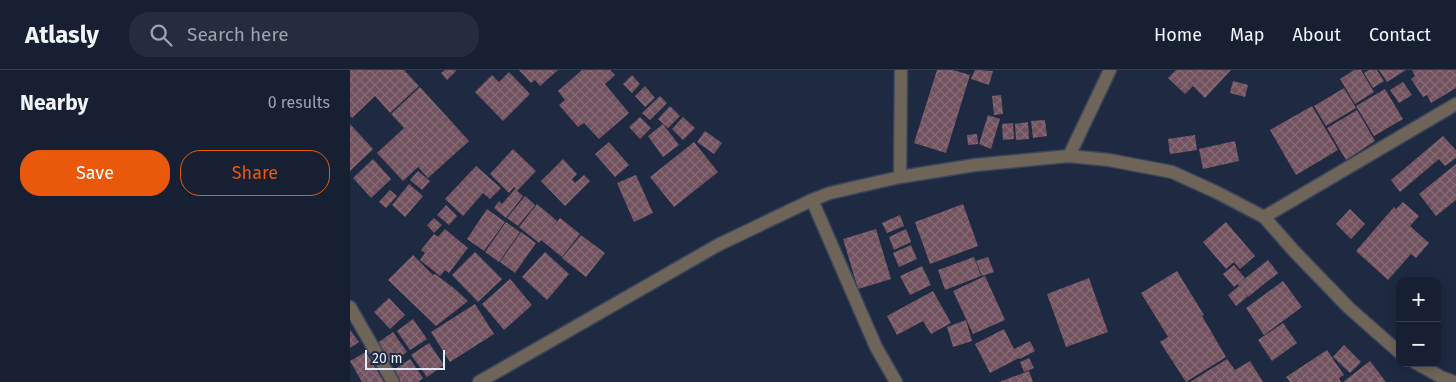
<!DOCTYPE html>
<meta charset="utf-8">
<style>
:root{--surface:#162032;--page:#232d3e;--text:#f1f3f6;--muted:#9ea3ac;--line:#353e4d;--accent:#ea580c}
body{margin:0;font-family:"Fira Sans",sans-serif;background:var(--page);color:var(--text)}
.controls{position:absolute;right:15px;bottom:15px;display:grid;overflow:hidden;border-radius:10px;box-shadow:0 2px 12px #0003}
.controls button{width:45px;height:45px;display:grid;place-items:center;padding:0;border:0;border-bottom:1px solid var(--line);background:var(--surface);color:var(--text);font:25px sans-serif}
.scale{position:absolute;left:15px;bottom:12px;width:80px;box-sizing:border-box;padding-left:5px;border:2px solid #e3ebfb;border-top:0;font-size:14px;line-height:18px;white-space:nowrap;color:#e3ebfb;-webkit-text-stroke:4px #1e2a42;paint-order:stroke}
.list{margin:0;padding:0;list-style:none}
h2{display:flex;justify-content:space-between;align-items:center;height:65px;margin:0;padding:0 20px;font-size:21px}
h2 small{font-size:16px;font-weight:400;color:var(--muted)}
.actions{display:flex;gap:10px;padding:15px 20px}
.actions a{flex:1;padding:11px 0;border:1px solid var(--accent);border-radius:20px;text-align:center;font-size:18px;color:var(--accent)}
.actions .main{background:var(--accent);color:#fff}
.icon{flex:none;width:28px;height:28px;fill:none;stroke:currentColor;stroke-width:2;stroke-linecap:round;stroke-linejoin:round}
.map{position:relative;flex:none;width:1106px;height:312px;overflow:hidden}
header{display:flex;align-items:center;gap:30px;box-sizing:border-box;height:70px;padding:0 25px;background:var(--surface);border-bottom:1px solid var(--line)}
header strong{font-size:24px}
nav{display:flex;gap:28px;margin-inline-start:auto;font-size:18px}
.search{width:350px;height:45px;background:var(--page);display:flex;align-items:center;gap:12px;box-sizing:border-box;padding:0 18px;border-radius:20px;color:var(--muted);font-size:19px}
main{display:flex}
aside{flex:1;background:var(--surface)}
.map>svg:first-child{display:block}
</style>
<header>
<strong>Atlasly</strong>
<div class="search"><svg class="icon" aria-label="search" viewBox="0 0 24 24"><circle cx="10" cy="10" r="6"/><path d="M15 15l6 6"/></svg>Search here</div>
<nav><a>Home</a><a>Map</a><a>About</a><a>Contact</a></nav>
</header>
<main>
<aside>
<h2>Nearby<small>0 results</small></h2>
<ul class="list">
</ul>
<div class="actions"><a class="main">Save</a><a>Share</a></div>
</aside>
<div class="map">
<svg width="1106" height="312" viewBox="0 0 1106 312">
<defs>
<pattern id="building-cross-hatch" width="8" height="8" patternUnits="userSpaceOnUse" patternTransform="scale(1.25)"><rect width="8" height="8" fill="#73525f"/><path d="M0 0l8 8M0 8l8-8" fill="none" stroke="#876b77"/></pattern>
</defs>
<rect width="100%" height="100%" fill="#1e2a42"/>
<path fill="url(#building-cross-hatch)" d="M0,0H54L69,16L40,43L25,26L2,48L0,46Z
M95,0H105L106,1L97,10L91,3Z
M169,0H208L190,16L185,10L181,13Z
M232,0H260L265,5L255,14L279,43L249,69L234,53L228,57L209,35L215,30L208,21Z
M587,0H603L620,5L596,83L564,73Z
M625,0L643,1L639,15L621,9Z
M826,0H881L855,28L843,16L835,24L818,8Z
M1004,0H1011L1024,22L1005,34L990,9Z
M1019,0H1027L1034,11L1023,18L1014,3Z
M1029,0H1056L1037,12Z
M1062,0H1106V18L1081,33L1077,25L1073,27L1061,9L1065,6Z
M159,2L180,24L153,51L125,22L142,5L149,12Z
M282,5L290,14L282,23L273,14Z
M883,11L898,15L895,27L880,23Z
M1053,12L1062,25L1049,33L1040,20Z
M295,16L305,28L295,37L285,26Z
M70,17L119,71L78,108L68,97L53,111L27,83L54,58L41,44Z
M994,18L1006,38L976,56L964,36Z
M1035,19L1053,49L1024,66L1006,36Z
M651,25L653,44L644,45L642,26Z
M310,26L317,33L300,50L292,43Z
M320,36L330,46L318,58L308,49Z
M962,36L988,80L946,105L920,60Z
M1007,40L1025,71L996,90L977,58Z
M638,45L650,49L641,79L629,74Z
M290,47L301,58L290,69L279,57Z
M333,47L345,58L333,70L322,59Z
M695,50L697,66L683,68L681,51Z
M678,52L679,69L666,70L665,54Z
M663,53L664,69L653,70L652,54Z
M0,54L23,79L0,101Z
M313,54L329,75L313,87L298,66Z
M355,61L372,73L364,84L347,72Z
M627,64L628,74L618,75L617,65Z
M845,65L847,80L820,84L818,69Z
M1093,66L1106,80V88L1095,96L1089,89L1050,122L1041,110Z
M885,71L889,91L853,99L849,79Z
M259,72L279,95L265,107L245,84Z
M344,72L368,102L324,137L300,107Z
M163,79L186,101L167,121L164,117L159,123L140,104Z
M23,89L41,109L21,128L3,108Z
M213,89L227,104L222,109L225,113L234,105L240,111L215,136L191,111Z
M1106,94V130L1086,146L1069,124Z
M126,96L151,118L140,129L133,123L113,146L95,129Z
M68,101L80,111L72,120L60,110Z
M286,105L303,143L284,152L267,113Z
M59,114L73,126L55,147L42,135Z
M165,119L173,126L156,148L144,138L149,131L152,134Z
M40,120L47,126L36,138L29,132Z
M175,126L185,135L168,156L157,148Z
M1053,132L1069,146L1060,156L1079,173L1066,188L1061,184L1038,210L1006,181L1044,137L1046,139Z
M187,134L207,151L198,163L210,148L230,164L212,187L191,170L189,173L169,157Z
M613,134L628,176L580,194L565,152Z
M96,135L107,146L99,155L87,145Z
M137,139L155,152L134,181L117,169Z
M1000,139L1015,154L1001,169L986,154Z
M550,145L554,156L537,163L532,153Z
M84,148L92,155L84,163L77,155Z
M156,152L170,162L149,192L135,182Z
M876,152L905,186L890,199L884,192L876,199L853,172Z
M95,159L118,178L99,203L95,200L90,206L70,190L75,183L71,180L84,164L88,167Z
M526,159L541,209L508,219L493,169Z
M556,159L561,172L544,180L539,167Z
M171,162L186,173L165,203L150,192Z
M231,165L255,183L236,207L212,188Z
M561,175L567,189L549,197L543,183Z
M125,182L152,209L128,232L102,205Z
M195,182L219,204L197,230L172,207Z
M63,185L83,205L85,204L105,219L118,231L86,256L38,210Z
M624,187L631,206L595,220L588,200Z
M638,187L644,202L632,206L626,191Z
M918,190L928,203L898,227L894,223L897,227L886,236L878,225L889,216L888,214Z
M884,195L895,208L884,217L873,204Z
M572,196L581,215L560,225L550,206Z
M827,201L854,245L852,246L876,287L836,312L810,272L818,267L791,223Z
M635,206L655,250L623,264L603,221Z
M739,208L758,262L716,277L697,224Z
M160,209L182,235L154,260L132,234Z
M933,211L952,237L914,265L896,238Z
M583,221L601,253L581,264L573,251L547,265L537,246Z
M39,228L55,245L40,259L24,242Z
M125,234L144,264L100,292L81,262Z
M63,249L77,269L60,280L47,261Z
M616,250L622,271L603,277L597,257Z
M933,253L947,273L922,291L908,270Z
M654,259L664,279L680,271L685,281L670,289L669,288L640,303L625,274Z
M0,260L9,272L0,278Z
M43,262L57,282L39,294L26,274Z
M79,273L94,295L77,307L61,285Z
M994,275L1011,292L1000,303L983,287Z
M977,280L994,305L989,308L991,312H940L936,307Z
M16,282L34,312H12L0,291Z
M679,288L684,298L674,302L670,292Z
M60,289L73,308L68,312H50L42,301Z
M877,289L885,300L900,291L913,312H840Z
M1020,291L1036,312H993Z
M679,301L683,312H649Z"/>
<g fill="none" stroke-linecap="round" stroke-linejoin="round">
<defs>
<path id="minor" d="M719,86L760,0
M550,107L551,0
M462,130L526,277L546,312
M914,147L1106,34
M0,237L43,312
M1066,293L1091,307L1104,312
M129,312L368,175L462,130L480,123L550,107L625,95L719,86L759,90L822,102L866,122L914,147L944,181L999,238L1050,283"/>
</defs>
<use href="#minor" stroke="#3a455c" stroke-width="15"/>
<use href="#minor" stroke="#6e6458" stroke-width="12"/>
</g>
</svg>
<div class="controls">
<button>+</button>
<button>−</button>
</div>
<div class="scale">20 m</div>
</div>
</main>
